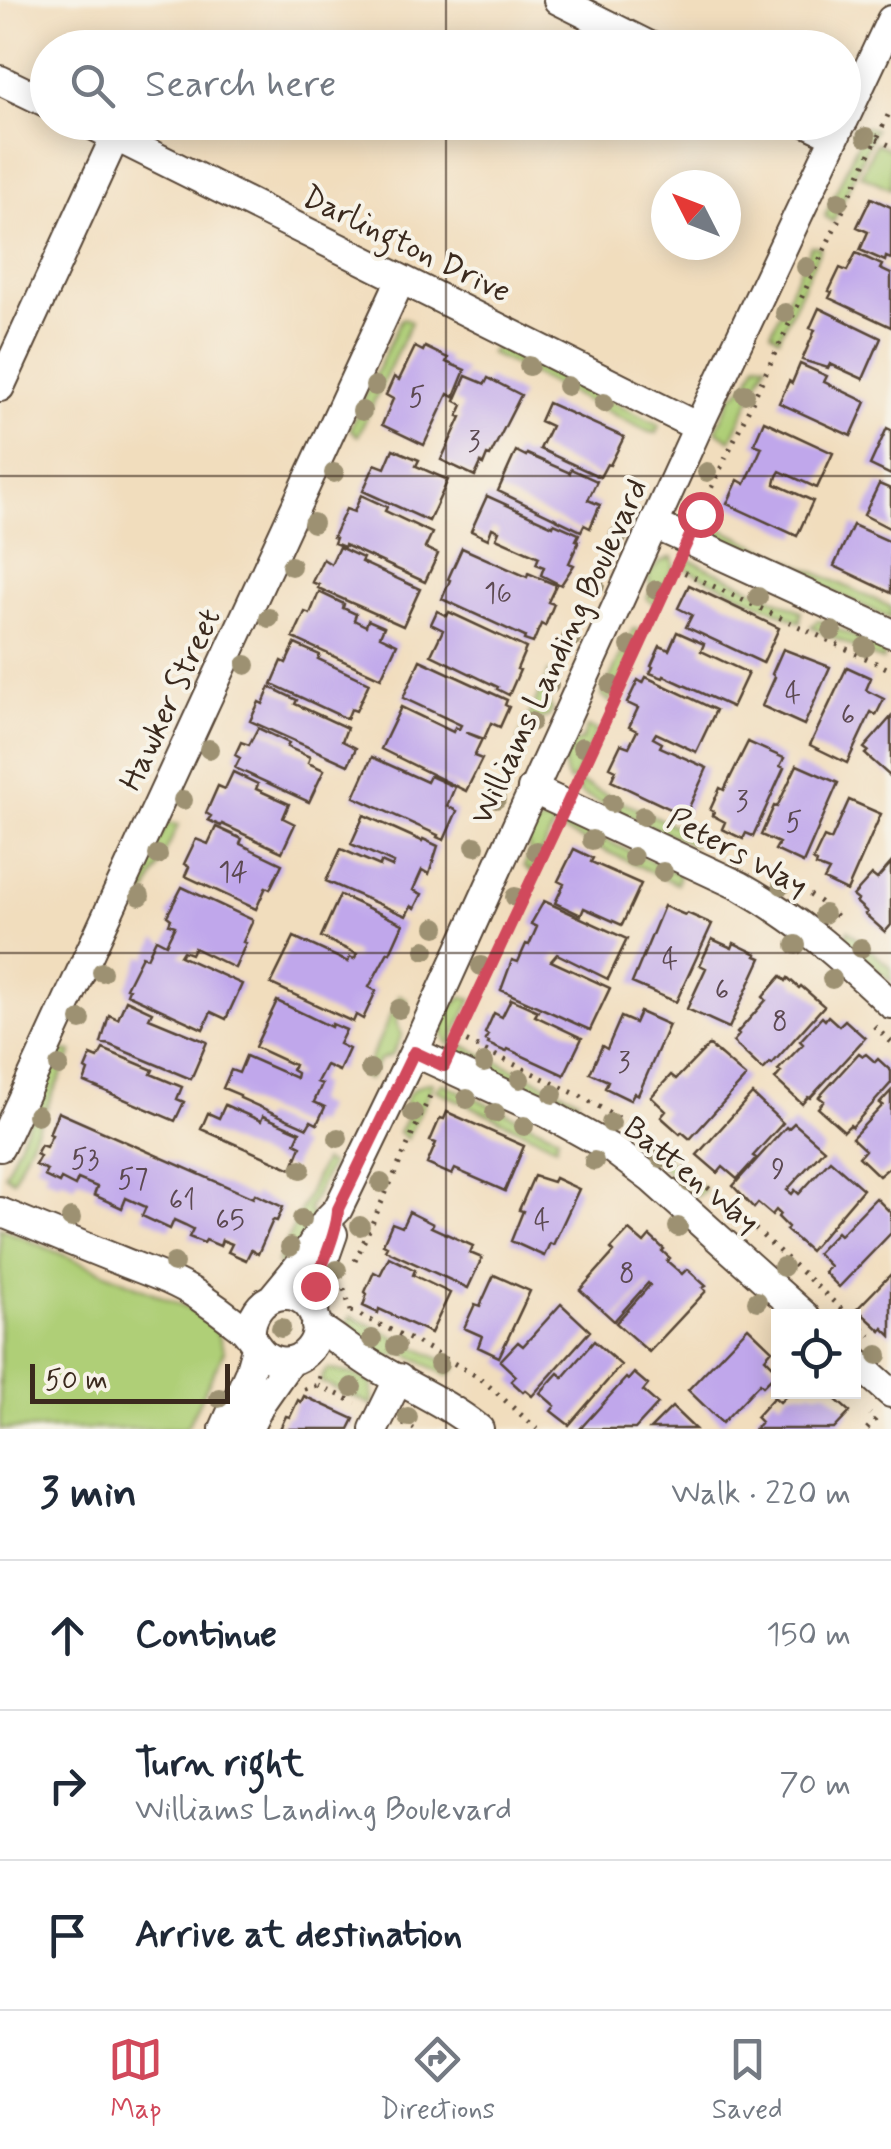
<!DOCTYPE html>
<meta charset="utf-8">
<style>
:root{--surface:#fff;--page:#f2f2f3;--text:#1f2937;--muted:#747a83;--line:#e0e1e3;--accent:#d1495b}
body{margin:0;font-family:Mynerve,sans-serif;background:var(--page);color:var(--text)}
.controls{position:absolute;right:30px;bottom:30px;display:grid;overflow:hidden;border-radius:0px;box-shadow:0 5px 25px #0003}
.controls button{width:90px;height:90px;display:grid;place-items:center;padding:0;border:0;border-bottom:2px solid var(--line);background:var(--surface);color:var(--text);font:50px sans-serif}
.compass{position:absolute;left:651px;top:170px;width:90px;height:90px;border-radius:50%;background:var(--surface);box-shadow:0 5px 25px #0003;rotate:312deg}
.scale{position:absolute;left:30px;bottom:25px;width:200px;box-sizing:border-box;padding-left:10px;border:5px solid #3b2a1e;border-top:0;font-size:28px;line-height:35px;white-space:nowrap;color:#3b2a1e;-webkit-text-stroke:8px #f7f3e8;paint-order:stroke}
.stop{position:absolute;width:30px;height:30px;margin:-22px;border:8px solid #d1495b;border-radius:50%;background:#fff}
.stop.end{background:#d1495b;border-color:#fff;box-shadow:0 2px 10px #0008}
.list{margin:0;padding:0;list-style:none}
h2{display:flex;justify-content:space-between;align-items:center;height:130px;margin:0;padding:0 40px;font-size:42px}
h2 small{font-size:32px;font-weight:400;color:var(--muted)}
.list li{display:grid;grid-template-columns:65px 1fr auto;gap:30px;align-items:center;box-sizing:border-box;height:150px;padding:0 40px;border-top:2px solid var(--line)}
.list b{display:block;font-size:38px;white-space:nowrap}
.list p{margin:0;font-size:32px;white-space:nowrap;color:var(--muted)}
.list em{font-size:32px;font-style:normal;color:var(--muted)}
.icon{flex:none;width:55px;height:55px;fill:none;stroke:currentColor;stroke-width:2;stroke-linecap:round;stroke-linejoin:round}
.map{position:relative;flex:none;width:891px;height:1429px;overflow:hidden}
.search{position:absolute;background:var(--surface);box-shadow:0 5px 25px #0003;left:30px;right:30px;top:30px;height:110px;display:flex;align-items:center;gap:25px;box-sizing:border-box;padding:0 35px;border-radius:55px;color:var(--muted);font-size:38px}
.sheet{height:580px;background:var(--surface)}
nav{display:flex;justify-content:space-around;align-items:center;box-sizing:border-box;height:140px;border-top:2px solid var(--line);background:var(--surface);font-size:28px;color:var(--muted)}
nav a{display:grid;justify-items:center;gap:5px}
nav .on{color:var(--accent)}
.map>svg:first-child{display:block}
</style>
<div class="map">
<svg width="891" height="1429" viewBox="0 0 891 1429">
<rect width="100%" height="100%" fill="#f7f3e8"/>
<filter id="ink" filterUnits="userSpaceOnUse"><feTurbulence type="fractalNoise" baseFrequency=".01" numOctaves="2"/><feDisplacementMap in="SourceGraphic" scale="20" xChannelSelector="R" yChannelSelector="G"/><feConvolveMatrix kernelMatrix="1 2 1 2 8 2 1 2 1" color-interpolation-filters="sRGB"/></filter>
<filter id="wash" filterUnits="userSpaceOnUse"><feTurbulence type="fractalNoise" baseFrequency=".0048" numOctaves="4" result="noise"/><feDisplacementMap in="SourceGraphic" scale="40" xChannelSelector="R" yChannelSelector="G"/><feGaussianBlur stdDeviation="2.25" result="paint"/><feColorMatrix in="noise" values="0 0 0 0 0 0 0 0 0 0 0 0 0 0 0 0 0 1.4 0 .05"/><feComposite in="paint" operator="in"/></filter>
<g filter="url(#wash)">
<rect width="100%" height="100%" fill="#f1ddbd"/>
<path fill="#afcf77" stroke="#757c4a" stroke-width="2.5" d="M865,127L875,129L833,222L825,216Z
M876,143L891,150V189L861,175Z
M811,246L821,247L779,338L771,332Z
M404,318L411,322L358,436L350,429L401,319Z
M497,345L659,425L656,433L649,432L490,353Z
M757,362L767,363L731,440L716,430L732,396L747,384Z
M701,520L891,607V619L704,530L700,528Z
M672,557L674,566L655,605L647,599L651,589L648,575L660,562Z
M686,558L801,611L800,622L680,566Z
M818,620L885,651L883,661L811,627Z
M633,629L643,631L610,702L602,695Z
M549,672L556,677L546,696L552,710L549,716L536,721L526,743L518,741Z
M587,727L597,730L575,777L569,782C564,773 560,755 569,746C572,743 577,742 582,740Z
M579,782L697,836L693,845L584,795L578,791Z
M554,820L553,828L531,872L524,866L530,851C522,832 535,822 554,820Z
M564,821L679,874L677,884L558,829Z
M167,823L178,825L138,912L130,904Z
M848,930L891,968V982L844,939Z
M400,995L407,1000L396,1022L402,1035L392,1055L379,1060L369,1080L362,1077Z
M462,997L472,999L449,1046C442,1035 438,1017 450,1007C454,1004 459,1002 462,997Z
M458,1043L578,1099L571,1107L462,1057L456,1053Z
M61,1051L72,1052L13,1180L5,1174Z
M432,1082L433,1084L407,1139L399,1132L408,1116C399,1097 414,1085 432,1082Z
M442,1083L558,1136L556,1146L436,1090Z
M643,1139L705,1190L697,1196L641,1149Z
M323,1161L330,1165L309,1209L314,1222L286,1266L277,1263Z
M0,1228L186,1307L220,1325L217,1333L224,1351L186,1429H0Z
M351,1316L457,1367L448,1376L403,1352L390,1357L384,1355L344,1330Z
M328,1369L352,1374L372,1383V1405L321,1382L324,1373Z"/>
<g id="blocks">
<path fill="#c0a7eb" d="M871,198L891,207V259L886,257L885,261L860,250L868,232L857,227Z
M856,253L882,265L880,269L891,274V327L829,298L832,292L829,291L840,268L847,271Z
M819,308L881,338L863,379L830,364L828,368L802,360L815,330L810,328Z
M415,347L423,351L425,347L448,358L446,362L465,370L454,397L448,394L424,445L382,425L393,399L386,395L394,377L399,380Z
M800,364L827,376L824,382L866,402L851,436L779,403L789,381L792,383Z
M466,376L485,384L488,378L521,395L490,456L487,455L483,465L481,463L475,476L441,460L461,417L458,416L463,405L455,401Z
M548,403L624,437L610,465L607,464L600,477L540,449L551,426L540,421Z
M764,421L833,453L817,488L780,471L777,476L775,484L813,501L797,536L727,504L738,480L745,484L754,465L762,447L754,444Z
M887,428L891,430V475L870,465Z
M393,449L419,460L416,466L448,480L429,521L363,491L375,464L385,468Z
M516,451L526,456L527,454L570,473L571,469L597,481L588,500L600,505L590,528L584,525L581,531L498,491Z
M879,484L891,489V529L864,515Z
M361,495L387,507L385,511L432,533L425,548L438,554L425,582L345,545L344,547L334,543L336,538L333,537L346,509L354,512Z
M487,496L553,526L554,523L579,534L576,540L579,541L569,563L574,565L561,585L541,575L544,567L536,564L539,557L496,538L499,531L492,528L488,539L471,531Z
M853,525L891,542V593L834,566Z
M339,547L363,558L361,562L420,589L403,626L318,588L319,585L312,582L323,559L331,564Z
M462,548L527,577L528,573L556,585L548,602L554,604L545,626L541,624L533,643L524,640L525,637L442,599L450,580L448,579Z
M689,585L779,628L763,663L686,627L692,615L678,608Z
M319,592L344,604L343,608L356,614L354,620L366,626L368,620L384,627L380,636L397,644L381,678L293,638L305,612L310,614Z
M437,611L447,616L449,612L526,648L517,669L520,670L509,695L497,689L498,687L431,655L443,630L431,624Z
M677,632L704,644L701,651L748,673L732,707L664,676L663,678L650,673L653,667L651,666L660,646L669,650Z
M295,644L320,655L318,659L369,683L356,711L351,709L347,719L272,684L282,661L286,663Z
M783,649L830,667L804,725L762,706L775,677L772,674Z
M420,660L507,700L505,705L509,707L500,727L491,723L484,739L465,732L482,739L474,756L482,759L466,791L381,749L401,707L453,732L455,727L459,729L461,725L403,698Z
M847,667L871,678L866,690L884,699L876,715L871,712L847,763L810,745Z
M646,677L716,710L696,752L656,733L653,738L662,743L660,747L707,768L685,816L611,781L616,770L610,767L621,744L629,747L637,731L629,727L638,708L627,703L638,680L643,683Z
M270,687L297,700L295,704L347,728L342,741L356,748L348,765L250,721L259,702L263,704Z
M891,717V777L865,754L868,751L864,748Z
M258,728L289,743L287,747L310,757L308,763L324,770L309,802L235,768L240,758L235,755L241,742L249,745Z
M748,742L784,758L780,766L784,768L753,836L746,833L743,839L722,829L725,822L712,815L714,812L710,810L720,788L724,790Z
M372,757L427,782L430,776L455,787L447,806L457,811L444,840L437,837L438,835L354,797Z
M797,765L838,783L803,863L775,850L779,843L761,835L774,806L777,807Z
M233,772L258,784L256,789L289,804L283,818L295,824L282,852L222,824L221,826L208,820L211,816L206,813L218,786L225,789Z
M849,800L881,814L847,891L824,880L829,871L816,866L817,863L813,860L824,837L831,840Z
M364,815L422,841L423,839L438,846L429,874L422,870L413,890L422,894L415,908L411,906L406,916L326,881L341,849L380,866L381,862L392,867L394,863L351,844Z
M216,827L242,839L240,844L282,864L270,889L266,887L256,909L185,876L189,867L184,864L196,839L208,844Z
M574,849L593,858L591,862L641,884L622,925L584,908L581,915L555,903L564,884L558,881Z
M891,863V925L885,932L865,914L867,912L856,902L858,900L853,896L872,875L877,879Z
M182,887L253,920L243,942L246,943L235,968L194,948L191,954L183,951L180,956L242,984L226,1019L211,1012L203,1029L127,994L129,989L126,988L142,956L147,958L156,939L166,944L175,926L169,924L171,919L167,916Z
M340,895L403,924L390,953L388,952L369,987L376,991L363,1019L356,1015L353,1022L271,984L294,937L348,962L350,957L354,959L357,954L321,937Z
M544,901L627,939L608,979L557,954L551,961L610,988L590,1030L501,990L512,960L518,962L526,944L529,945L537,927L531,924Z
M664,906L685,915L687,913L712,924L676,1002L632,983Z
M712,939L732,948L734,943L757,954L756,956L761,958L729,1028L687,1009L706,968L700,965Z
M781,976L786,981L788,978L799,988L801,986L824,1006L772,1064L770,1063L763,1070L733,1042L739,1035L737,1033L766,1000L763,997Z
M511,999L538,1011L535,1016L582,1038L564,1075L508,1049L506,1052L488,1044L489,1042L485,1040L488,1035L485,1033L494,1013L502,1017Z
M126,1000L152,1012L149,1018L207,1042L191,1079L110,1045L101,1043L109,1015L118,1019Z
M277,1001L331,1027L332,1024L346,1030L339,1044L349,1049L339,1071L326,1065L317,1082L322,1084L314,1102L325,1107L317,1124L311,1121L307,1128L240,1098V1095L223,1088L231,1070L239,1073L246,1056L296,1078L297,1073L292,1070L294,1065L255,1047Z
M640,1012L669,1025L638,1095L634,1093L630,1100L605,1088L608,1081L590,1073L602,1046L607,1049L621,1017L635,1023Z
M828,1016L839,1026L845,1020L865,1038L810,1098L808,1097L802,1104L775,1079L781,1072L778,1070L803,1044L800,1041L822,1017L825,1020Z
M709,1045L746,1077L690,1139L682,1132L680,1134L661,1117L666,1111L651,1097L671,1075L676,1079Z
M103,1049L153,1070L151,1074L182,1087L177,1099L184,1102L175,1121L84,1082L88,1071L85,1069L91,1055L98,1058Z
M859,1053L863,1056L866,1054L875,1062L878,1059L891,1071V1083L852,1127L850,1125L844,1131L818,1108L824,1101L819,1097Z
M891,1091V1166L879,1176L859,1157L865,1150L852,1138L883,1105L880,1103Z
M752,1094L783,1123L753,1156L756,1158L737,1179L723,1167L718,1173L697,1155Z
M225,1105L261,1121L263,1116L300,1132L295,1143L301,1146L292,1169L201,1129L208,1113L219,1118Z
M58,1112L253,1198L255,1194L283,1207L277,1221L273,1220L258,1254L251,1250L246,1260L228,1252L232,1244L222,1240L220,1246L206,1240L204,1243L189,1237L193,1229L185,1225L174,1220L170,1229L142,1216L146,1207L126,1198L122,1208L94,1195L97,1187L78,1179L75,1186L61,1179L59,1183L44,1176L47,1170L35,1165L40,1156L36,1154L41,1145L46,1147L52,1135L49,1134Z
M447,1112L524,1146L505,1191L455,1169L452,1175L427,1164L436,1143L430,1141L440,1118L444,1119Z
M794,1123L824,1149L787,1190L792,1194L795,1190L799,1194L830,1160L863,1189L810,1251L786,1230L788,1227L778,1217L780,1214L776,1210L772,1215L758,1203L754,1208L733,1186L786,1127L788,1129Z
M534,1176L553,1182L555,1178L579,1189L553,1245L550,1243L544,1256L511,1241L523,1211L519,1210Z
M876,1198L891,1213V1233L839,1287L824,1272L830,1266L817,1253L837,1232L840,1235Z
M409,1212L433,1224L431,1227L473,1246L470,1253L482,1258L468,1288L385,1250L387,1246L383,1244L392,1223L402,1227Z
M629,1230L644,1243L650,1236L664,1249L662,1251L670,1258L667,1261L682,1274L687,1269L706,1286L703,1288L706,1291L649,1352L616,1323L650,1285L648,1283L614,1321L580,1290L614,1252L611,1249Z
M389,1257L415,1270L413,1275L450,1293L431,1333L379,1309L378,1313L363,1306L367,1294L365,1292L374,1272L380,1275Z
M891,1274V1336L883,1328L881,1331L857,1309Z
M494,1275L530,1291L499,1357L478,1347L482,1336L464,1328L475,1304L480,1306Z
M561,1304L590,1331L532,1396L525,1390L523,1392L511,1381L516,1376L500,1361L518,1342L523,1346Z
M748,1327L772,1350L765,1358L778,1371L763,1386L760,1383L722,1423L688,1390Z
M594,1341L621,1365L569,1425L551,1411L555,1406L540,1393L558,1373L563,1377Z
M634,1373L648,1385L643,1391L658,1404L635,1429H580L626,1378L628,1380Z
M790,1392H827L850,1412L834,1429H755L761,1422L756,1417L774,1397L780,1402Z
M304,1396L354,1419L349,1429H280L286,1416L290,1417L298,1400L301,1402Z
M672,1407L695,1429H650Z"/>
</g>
</g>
<g filter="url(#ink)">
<use href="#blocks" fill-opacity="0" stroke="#564536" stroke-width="2.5"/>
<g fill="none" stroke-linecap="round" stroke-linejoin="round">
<defs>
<path id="minor" d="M558,0L654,48
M0,80L48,103
M844,120L891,20
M86,122L698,427
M806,122L835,136
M0,387L115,137
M655,525L891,633
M532,789L740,886C800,920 841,957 891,1004
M414,1052L547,1113L612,1149L652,1179L805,1316
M0,1147L401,279
M0,1212C40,1228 80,1245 121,1261C146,1271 174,1280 197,1295C212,1305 227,1316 241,1327C255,1338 258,1358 279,1361C303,1365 323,1340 315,1317C300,1278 248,1295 251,1336
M273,1297L301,1263L326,1221L338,1209L414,1052L698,427L842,122
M314,1316L315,1285L333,1234
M316,1326C337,1338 355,1355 376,1367C411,1388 447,1403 479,1429
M854,1360L891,1393
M224,1429L249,1373L256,1348
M248,1429L262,1401L290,1361
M374,1429L399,1378"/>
</defs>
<use href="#minor" stroke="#564536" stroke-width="32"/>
<path stroke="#564536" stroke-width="5" stroke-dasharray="2.5 8" stroke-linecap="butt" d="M877,139L891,146
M698,516L891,109
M675,568L891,670
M577,780L678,563
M801,889L820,902L840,919
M874,1026L891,1042
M457,1037L582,1097L641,1131L740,1215L849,1316
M454,1043L556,826
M355,1261L433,1089
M344,1289L351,1311L348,1316
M351,1311L418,1343L480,1378L537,1429
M854,1321L870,1336
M318,1385L356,1403
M304,1389L318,1385L320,1376
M403,1424L414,1429
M867,1429L876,1419L870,1414"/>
<use href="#minor" stroke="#fff" stroke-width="28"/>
</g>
<g fill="#9d9172">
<circle cx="866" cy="137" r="10"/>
<circle cx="839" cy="201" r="10"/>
<circle cx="806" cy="267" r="10"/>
<circle cx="785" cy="313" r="10"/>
<circle cx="529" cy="366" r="10"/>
<circle cx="375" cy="386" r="10"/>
<circle cx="567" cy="386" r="10"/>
<circle cx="745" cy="394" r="10"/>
<circle cx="604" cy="403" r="10"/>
<circle cx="362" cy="411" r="10"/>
<circle cx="707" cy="472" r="10"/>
<circle cx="334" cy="473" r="10"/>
<circle cx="313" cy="523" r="10"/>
<circle cx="618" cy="536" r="10"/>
<circle cx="291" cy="566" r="10"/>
<circle cx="595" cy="586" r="10"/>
<circle cx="656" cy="590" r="10"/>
<circle cx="758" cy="597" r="10"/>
<circle cx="269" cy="618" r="10"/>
<circle cx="832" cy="631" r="10"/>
<circle cx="571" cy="638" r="10"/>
<circle cx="630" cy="646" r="10"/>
<circle cx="865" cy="647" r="10"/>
<circle cx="246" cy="665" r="10"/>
<circle cx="549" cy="685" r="10"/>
<circle cx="611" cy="685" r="10"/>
<circle cx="531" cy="722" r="10"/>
<circle cx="582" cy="747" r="10"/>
<circle cx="209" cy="749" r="10"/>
<circle cx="496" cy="799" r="10"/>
<circle cx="183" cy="800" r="10"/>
<circle cx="612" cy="803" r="10"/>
<circle cx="643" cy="816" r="10"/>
<circle cx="592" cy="840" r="10"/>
<circle cx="475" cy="846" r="10"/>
<circle cx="536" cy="851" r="10"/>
<circle cx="158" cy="855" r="10"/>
<circle cx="633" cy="857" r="10"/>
<circle cx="663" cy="872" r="10"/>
<circle cx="782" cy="885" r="10"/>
<circle cx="140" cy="896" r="10"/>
<circle cx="515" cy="897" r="10"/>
<circle cx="824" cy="914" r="10"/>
<circle cx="436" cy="927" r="10"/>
<circle cx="796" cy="945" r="10"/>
<circle cx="861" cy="948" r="10"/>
<circle cx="425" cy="950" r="10"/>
<circle cx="481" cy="966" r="10"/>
<circle cx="102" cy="972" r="10"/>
<circle cx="832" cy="979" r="10"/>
<circle cx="399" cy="1009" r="10"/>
<circle cx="81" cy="1020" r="10"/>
<circle cx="484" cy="1063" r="10"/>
<circle cx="59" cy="1066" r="10"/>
<circle cx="370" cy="1069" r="10"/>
<circle cx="520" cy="1079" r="10"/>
<circle cx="553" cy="1094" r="10"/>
<circle cx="467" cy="1099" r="10"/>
<circle cx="413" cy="1113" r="10"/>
<circle cx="495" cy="1113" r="10"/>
<circle cx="37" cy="1115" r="10"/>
<circle cx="611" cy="1123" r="10"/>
<circle cx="524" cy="1126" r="10"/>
<circle cx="338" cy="1138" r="10"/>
<circle cx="661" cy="1158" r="10"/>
<circle cx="594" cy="1161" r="10"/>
<circle cx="301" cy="1169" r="10"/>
<circle cx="381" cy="1183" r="10"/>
<circle cx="690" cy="1183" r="10"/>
<circle cx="71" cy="1218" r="10"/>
<circle cx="302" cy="1219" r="10"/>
<circle cx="360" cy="1226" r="10"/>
<circle cx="678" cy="1227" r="10"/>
<circle cx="290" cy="1247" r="10"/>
<circle cx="174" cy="1263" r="10"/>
<circle cx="783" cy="1267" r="10"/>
<circle cx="337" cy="1270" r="10"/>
<circle cx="757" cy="1301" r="10"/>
<circle cx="281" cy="1328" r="10"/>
<circle cx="372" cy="1339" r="10"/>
<circle cx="396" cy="1346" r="10"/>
<circle cx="878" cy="1355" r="10"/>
<circle cx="439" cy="1364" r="10"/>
<circle cx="352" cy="1387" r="10"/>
<circle cx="219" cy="1398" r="10"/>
<circle cx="408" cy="1417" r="10"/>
</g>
</g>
<g fill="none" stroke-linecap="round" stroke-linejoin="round" filter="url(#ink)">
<path stroke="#d1495b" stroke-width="12" d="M315,1286C322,1264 338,1230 338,1209L414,1052L444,1066L567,804L700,514"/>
</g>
<path fill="none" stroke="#3b2a1e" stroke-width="2.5" stroke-opacity="0.55" d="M446,0V48M446,122V1429M0,476H891M0,953H891"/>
<g text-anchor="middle" stroke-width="8" stroke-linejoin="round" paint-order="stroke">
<g font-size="28" fill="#5c4951">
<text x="417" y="406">5</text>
<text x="474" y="450">3</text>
<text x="498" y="602">16</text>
<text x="793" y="702">4</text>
<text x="848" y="724">6</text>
<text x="742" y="810">3</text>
<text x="794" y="831">5</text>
<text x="233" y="881">14</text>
<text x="670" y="968">4</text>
<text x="722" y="999">6</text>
<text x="780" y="1030">8</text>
<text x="624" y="1071">3</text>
<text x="85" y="1168">53</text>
<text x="778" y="1178">9</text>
<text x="133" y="1188">57</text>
<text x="182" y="1209">61</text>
<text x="230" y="1229">65</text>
<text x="542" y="1229">4</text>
<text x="627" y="1282">8</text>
</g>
<g font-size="32" fill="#3b2a1e" stroke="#f7f3e8">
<text transform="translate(407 243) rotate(26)" y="11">Darlington Drive</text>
<text transform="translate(558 651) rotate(-65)" y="11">Williams Landing Boulevard</text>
<text transform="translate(169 699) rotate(-65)" y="11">Hawker Street</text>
<text transform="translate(738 851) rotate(28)" y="11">Peters Way</text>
<text transform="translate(692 1174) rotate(39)" y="11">Batten Way</text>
</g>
</g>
</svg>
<div class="controls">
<button><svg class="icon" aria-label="locate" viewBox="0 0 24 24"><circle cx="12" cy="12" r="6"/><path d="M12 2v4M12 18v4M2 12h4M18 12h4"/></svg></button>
</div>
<svg class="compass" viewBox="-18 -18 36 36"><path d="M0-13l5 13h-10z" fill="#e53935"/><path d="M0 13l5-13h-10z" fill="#747a83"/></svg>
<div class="scale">50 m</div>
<div class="stop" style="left:700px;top:514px"></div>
<div class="stop end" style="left:315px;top:1286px"></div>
<div class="search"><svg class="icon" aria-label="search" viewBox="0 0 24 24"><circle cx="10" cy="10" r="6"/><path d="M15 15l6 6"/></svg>Search here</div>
</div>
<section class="sheet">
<h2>3 min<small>Walk · 220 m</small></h2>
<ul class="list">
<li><svg class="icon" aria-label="ahead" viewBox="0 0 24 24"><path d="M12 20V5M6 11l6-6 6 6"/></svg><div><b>Continue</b></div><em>150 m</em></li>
<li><svg class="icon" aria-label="right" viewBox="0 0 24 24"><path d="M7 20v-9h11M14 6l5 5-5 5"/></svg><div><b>Turn right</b><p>Williams Landing Boulevard</p></div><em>70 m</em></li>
<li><svg class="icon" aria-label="arrive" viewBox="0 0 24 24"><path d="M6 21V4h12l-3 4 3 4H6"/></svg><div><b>Arrive at destination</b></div></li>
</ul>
</section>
<nav>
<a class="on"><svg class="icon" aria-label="map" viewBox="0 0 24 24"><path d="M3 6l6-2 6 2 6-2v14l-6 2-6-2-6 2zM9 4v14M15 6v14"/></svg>Map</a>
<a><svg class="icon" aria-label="directions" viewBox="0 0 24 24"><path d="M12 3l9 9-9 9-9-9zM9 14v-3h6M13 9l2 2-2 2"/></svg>Directions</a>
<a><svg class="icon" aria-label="saved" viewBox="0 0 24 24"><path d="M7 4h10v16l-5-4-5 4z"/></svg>Saved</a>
</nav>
